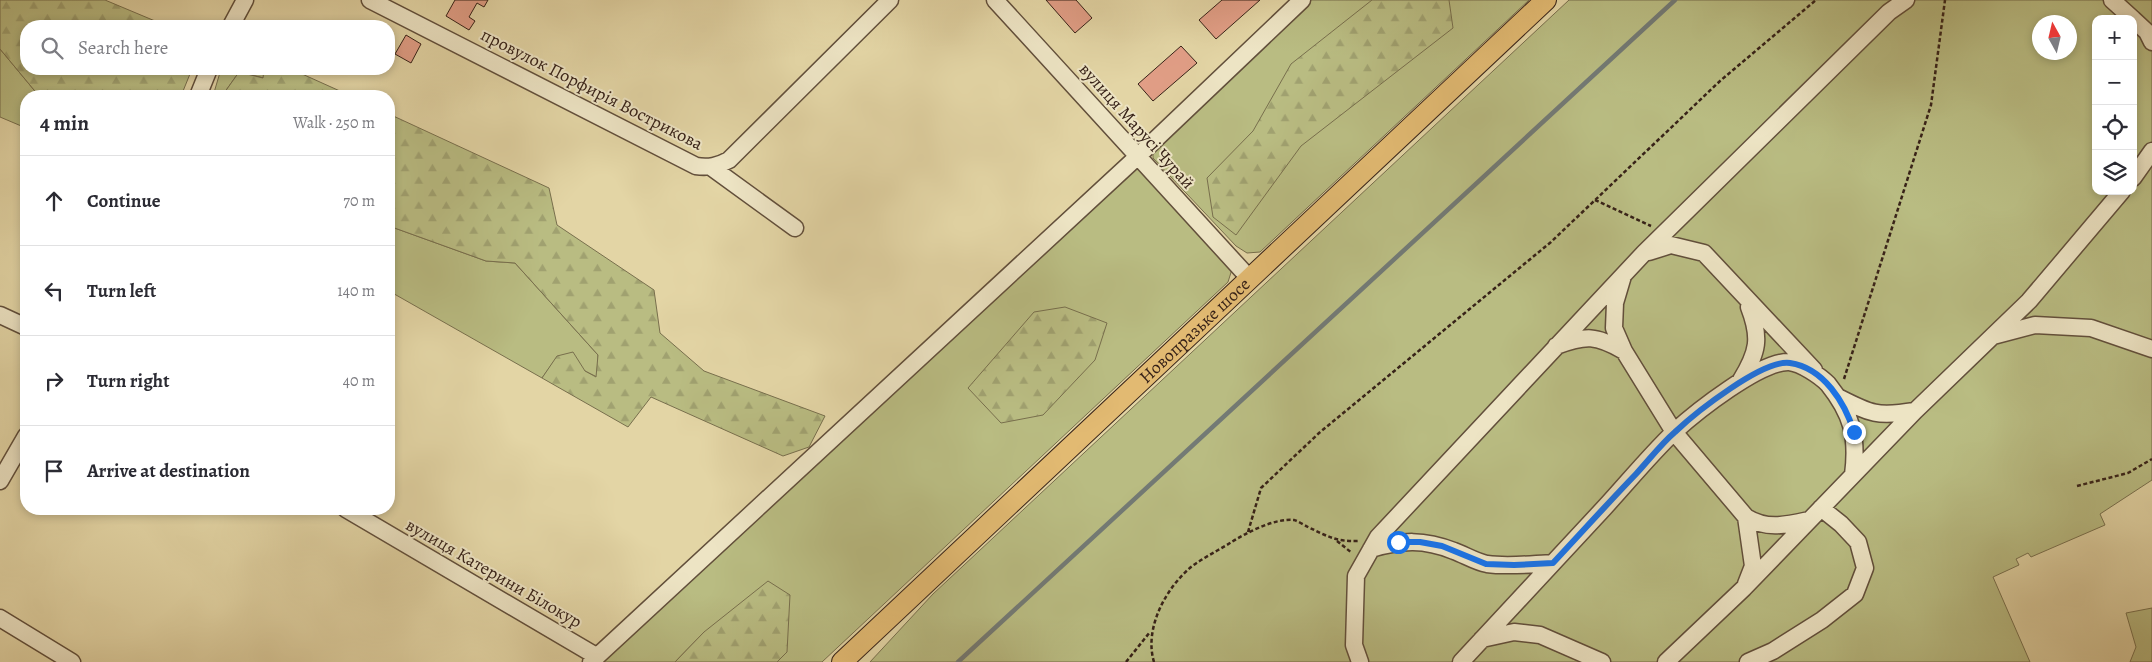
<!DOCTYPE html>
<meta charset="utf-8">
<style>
:root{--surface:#fff;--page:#f7f7f7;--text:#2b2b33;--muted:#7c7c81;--line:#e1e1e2}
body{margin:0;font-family:Alegreya,serif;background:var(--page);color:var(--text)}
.controls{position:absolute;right:15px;top:15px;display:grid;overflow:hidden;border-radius:10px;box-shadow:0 2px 8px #0003}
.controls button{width:45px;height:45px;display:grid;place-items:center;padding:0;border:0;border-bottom:1px solid var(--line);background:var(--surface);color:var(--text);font:25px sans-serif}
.compass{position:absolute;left:2032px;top:15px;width:45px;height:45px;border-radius:50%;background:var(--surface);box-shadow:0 2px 8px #0003;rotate:352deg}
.stop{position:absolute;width:15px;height:15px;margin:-11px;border:4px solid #1a73e8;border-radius:50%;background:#fff}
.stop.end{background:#1a73e8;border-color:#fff;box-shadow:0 1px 5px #0008}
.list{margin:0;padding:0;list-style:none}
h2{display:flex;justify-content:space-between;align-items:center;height:65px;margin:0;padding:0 20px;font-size:21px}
h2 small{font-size:16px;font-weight:400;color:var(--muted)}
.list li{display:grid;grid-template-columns:32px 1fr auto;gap:15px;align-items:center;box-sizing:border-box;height:90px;padding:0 20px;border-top:1px solid var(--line)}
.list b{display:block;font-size:19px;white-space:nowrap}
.list em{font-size:16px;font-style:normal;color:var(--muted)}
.icon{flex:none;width:28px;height:28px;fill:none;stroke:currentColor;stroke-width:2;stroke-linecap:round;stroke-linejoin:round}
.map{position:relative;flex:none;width:2152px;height:662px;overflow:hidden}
.search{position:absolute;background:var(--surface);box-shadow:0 2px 8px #0003;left:20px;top:20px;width:375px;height:55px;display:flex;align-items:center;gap:12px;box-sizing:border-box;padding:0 18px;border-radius:20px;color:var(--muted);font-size:19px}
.panel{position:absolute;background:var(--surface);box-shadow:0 2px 8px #0003;left:20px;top:90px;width:375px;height:425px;border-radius:20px}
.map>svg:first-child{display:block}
</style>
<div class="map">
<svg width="2152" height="662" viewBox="0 0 2152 662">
<defs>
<pattern id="forest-firs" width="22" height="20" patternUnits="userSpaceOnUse" patternTransform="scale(1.25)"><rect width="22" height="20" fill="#b9bc82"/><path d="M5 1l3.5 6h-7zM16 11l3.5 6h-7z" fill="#a0a170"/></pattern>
</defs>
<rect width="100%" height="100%" fill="#e3d5a5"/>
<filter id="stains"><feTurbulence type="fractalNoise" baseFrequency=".004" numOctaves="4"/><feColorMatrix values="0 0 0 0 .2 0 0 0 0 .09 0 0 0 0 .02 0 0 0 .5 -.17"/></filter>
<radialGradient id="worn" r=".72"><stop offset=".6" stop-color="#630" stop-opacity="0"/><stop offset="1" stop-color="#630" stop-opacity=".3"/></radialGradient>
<path fill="#b9bc82" stroke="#786f4d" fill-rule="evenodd" d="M1308,0H1529L1260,252L1247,253L1236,246L1153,158V145Z
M1569,0H2152V480L2100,514L2105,525L2031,557L2028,553L2016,559L2019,565L1993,577L2030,662H870L933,594ZM2096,19H2133V191H2096ZM2040,22H2070V52H2040Z
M0,49L39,96H26V128L0,117Z
M221,69H264V78L239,72L222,96H213Z
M1137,165L1233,266L1228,282L822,662H777L787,652L704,632L675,662H597Z
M389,226L486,261L515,263L598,355L597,377L557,357L542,378L389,291Z
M2152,608V662H2130L2136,647L2126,613Z"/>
<path fill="url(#forest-firs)" stroke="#786f4d" d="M0,0H105L167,26H26V69H192L181,96H39L0,49Z
M1372,0H1449L1453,28L1301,146L1236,235L1213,217L1207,178L1253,131L1291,64Z
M264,69H291L351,96H222L239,72L263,78Z
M389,114L549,188L557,225L654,290L660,333L704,371L825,416L809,447L783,456L651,397L628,427L542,378L557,356L573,352L585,371L596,377L598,355L515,263L486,261L389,226Z
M1065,307L1107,323L1095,360L1043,415L1001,423L968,388L1034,312Z
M768,581L790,595L787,652L777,662H675L704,632Z"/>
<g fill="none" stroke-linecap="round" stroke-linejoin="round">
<path stroke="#737a75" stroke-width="4.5" d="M958,662L1675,0"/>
</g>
<path fill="#e19e86" stroke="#372218" d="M455,0H488L484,7L477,3L469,17L475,21L469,30L446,16Z
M1046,0H1076L1092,18L1075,33Z
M1222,0H1260L1216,39L1199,20Z
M406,35L421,44L411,63L395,54Z
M1181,46L1197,63L1153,101L1138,84Z"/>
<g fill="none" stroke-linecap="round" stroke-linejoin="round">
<defs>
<path id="minor" d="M370,0L696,166C709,168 718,166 729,160L890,0
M995,0L1250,279
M2112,0L2133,19
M2133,19L2147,32L2152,42
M231,26L245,0
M198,96L209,69
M711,167L795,228
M2133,178L2152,151
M1649,252L1671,245L1704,253L1814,370
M1623,276L1615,303L1614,328L1624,351L1674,432L1746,517L1753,566L1746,584
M0,315L26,327
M1993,336L2035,325L2091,328L2152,349
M1556,346C1586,335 1596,335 1624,351
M1741,380C1758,352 1761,338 1749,307
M1838,397C1871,414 1877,417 1915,411
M0,481L26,436
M346,509L596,656
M1746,517C1767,530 1786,525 1809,520
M1371,549C1402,540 1424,539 1454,551C1465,555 1476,562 1487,564C1509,567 1531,564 1553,563
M0,618L72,662
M1482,639L1514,632L1540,635L1602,662
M591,662L1137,157L1302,0
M1360,662L1354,645L1356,576L1378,537L1644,253L1889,12L1906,0
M1461,662C1509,610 1557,559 1605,507C1628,482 1650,455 1674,432C1696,412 1760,361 1789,362C1801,363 1820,376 1828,384C1852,414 1858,437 1853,475
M1666,662L1744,588L1915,411L2029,301L2122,191
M1748,662L1773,651L1822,620L1855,594L1865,568L1858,542L1841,524L1821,508"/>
<g id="major">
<path id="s1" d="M842,662L1546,0"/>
</g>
</defs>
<use href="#minor" stroke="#624f3b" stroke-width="19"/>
<use href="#major" stroke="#372218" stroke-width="22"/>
<path stroke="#372218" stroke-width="2.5" stroke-dasharray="4 2.5" stroke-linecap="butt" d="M1595,200L1651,226
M1844,379L1931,105L1945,0
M2077,486L2128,473L2152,459
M1248,532L1261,488L1319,433L1551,242L1720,81L1816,0
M1337,541L1352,553
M1126,662L1150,632
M1154,662C1144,629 1165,589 1191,567C1203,558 1217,551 1230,543C1246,533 1274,518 1294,520C1298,521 1304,525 1308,527C1327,536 1336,542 1358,541"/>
<use href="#minor" stroke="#ede4c4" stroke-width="16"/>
<use href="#major" stroke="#e2ba72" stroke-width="20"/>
</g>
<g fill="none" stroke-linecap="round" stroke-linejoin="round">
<path stroke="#1a73e8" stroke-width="6" d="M1398,542H1420L1442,546L1486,564L1514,565L1553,563C1581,533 1608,503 1636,474C1649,460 1661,444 1675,432C1695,413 1763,359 1790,363C1824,368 1845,403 1854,432"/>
</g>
<g text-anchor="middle" stroke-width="4" stroke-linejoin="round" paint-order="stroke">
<g font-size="18" fill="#372218" stroke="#ede4c4">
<text transform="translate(592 89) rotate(27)" y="6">провулок Порфирія Вострикова</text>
<text transform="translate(1137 126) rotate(48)" y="6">вулиця Марусі Чурай</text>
<text dy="6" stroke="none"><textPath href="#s1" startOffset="484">Новопразьке шосе</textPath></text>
<text transform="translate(494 573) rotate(30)" y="6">вулиця Катерини Білокур</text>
</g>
</g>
<rect width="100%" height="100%" filter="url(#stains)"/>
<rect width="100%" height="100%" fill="url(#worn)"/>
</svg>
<div class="controls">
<button>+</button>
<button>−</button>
<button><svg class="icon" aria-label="locate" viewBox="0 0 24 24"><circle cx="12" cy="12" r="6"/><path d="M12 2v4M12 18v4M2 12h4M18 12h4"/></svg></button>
<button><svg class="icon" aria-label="layers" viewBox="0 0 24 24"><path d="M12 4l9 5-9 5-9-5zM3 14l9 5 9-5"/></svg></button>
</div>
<svg class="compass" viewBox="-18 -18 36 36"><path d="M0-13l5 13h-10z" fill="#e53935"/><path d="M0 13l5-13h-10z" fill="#7c7c81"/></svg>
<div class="stop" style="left:1398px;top:542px"></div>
<div class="stop end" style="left:1854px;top:432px"></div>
<div class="search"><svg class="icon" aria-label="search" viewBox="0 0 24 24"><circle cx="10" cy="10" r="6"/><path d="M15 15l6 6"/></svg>Search here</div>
<section class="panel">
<h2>4 min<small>Walk · 250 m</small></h2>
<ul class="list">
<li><svg class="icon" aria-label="ahead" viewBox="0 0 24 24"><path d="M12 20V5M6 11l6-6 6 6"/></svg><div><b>Continue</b></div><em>70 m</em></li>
<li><svg class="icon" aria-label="left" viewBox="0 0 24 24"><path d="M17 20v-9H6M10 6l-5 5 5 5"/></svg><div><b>Turn left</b></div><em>140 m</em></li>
<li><svg class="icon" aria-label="right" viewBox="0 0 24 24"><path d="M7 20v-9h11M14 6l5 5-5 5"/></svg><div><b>Turn right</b></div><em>40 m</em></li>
<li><svg class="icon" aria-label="arrive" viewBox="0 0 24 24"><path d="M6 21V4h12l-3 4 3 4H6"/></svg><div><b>Arrive at destination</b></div></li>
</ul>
</section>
</div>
